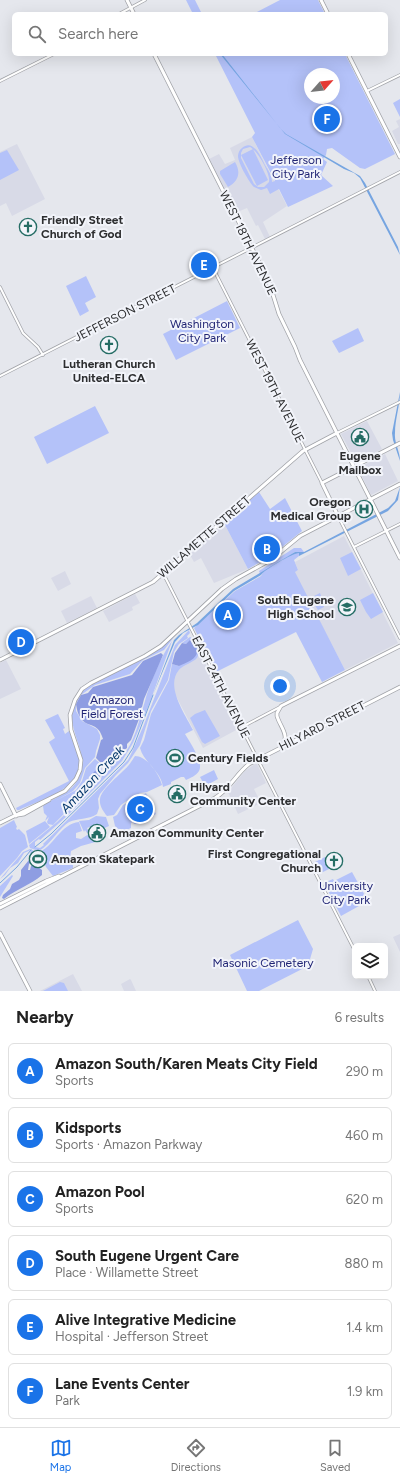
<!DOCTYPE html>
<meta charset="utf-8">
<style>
:root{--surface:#fff;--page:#f2f2f2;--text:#222;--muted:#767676;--line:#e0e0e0;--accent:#1a73e8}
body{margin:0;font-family:Figtree,sans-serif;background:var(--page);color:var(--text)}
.controls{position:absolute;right:12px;bottom:12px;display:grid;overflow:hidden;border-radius:6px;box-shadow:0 4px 16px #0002}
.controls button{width:36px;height:36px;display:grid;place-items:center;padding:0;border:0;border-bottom:1px solid var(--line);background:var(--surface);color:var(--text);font:20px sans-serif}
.compass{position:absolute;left:304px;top:68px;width:36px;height:36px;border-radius:50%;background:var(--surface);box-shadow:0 4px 16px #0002;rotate:63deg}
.you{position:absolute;left:280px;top:686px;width:14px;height:14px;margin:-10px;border:3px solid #fff;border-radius:50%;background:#1a73e8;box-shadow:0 0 0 6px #1a73e833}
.badge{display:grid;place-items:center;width:26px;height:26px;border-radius:50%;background:var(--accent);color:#fff;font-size:13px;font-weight:700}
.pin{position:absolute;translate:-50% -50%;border:2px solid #fff;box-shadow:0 1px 4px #0006}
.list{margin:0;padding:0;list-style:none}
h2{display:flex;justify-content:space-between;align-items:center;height:52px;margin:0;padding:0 16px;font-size:17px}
h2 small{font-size:13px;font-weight:400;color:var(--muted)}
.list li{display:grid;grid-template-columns:26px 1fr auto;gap:12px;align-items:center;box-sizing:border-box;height:56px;margin:0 8px 8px;padding:0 8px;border:1px solid var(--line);border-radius:6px}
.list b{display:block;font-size:15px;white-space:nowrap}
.list p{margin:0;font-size:13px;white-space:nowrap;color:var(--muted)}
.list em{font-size:13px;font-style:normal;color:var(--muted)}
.icon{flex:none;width:22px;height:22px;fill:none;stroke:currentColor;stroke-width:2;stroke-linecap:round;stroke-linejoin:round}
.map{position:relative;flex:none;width:400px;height:991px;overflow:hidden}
.search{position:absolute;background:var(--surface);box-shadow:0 4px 16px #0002;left:12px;right:12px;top:12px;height:44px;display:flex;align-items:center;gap:10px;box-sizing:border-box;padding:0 14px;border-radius:6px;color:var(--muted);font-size:15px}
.sheet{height:436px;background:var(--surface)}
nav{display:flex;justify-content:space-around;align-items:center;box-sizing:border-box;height:56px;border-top:1px solid var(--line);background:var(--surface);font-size:11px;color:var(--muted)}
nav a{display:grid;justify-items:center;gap:2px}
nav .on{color:var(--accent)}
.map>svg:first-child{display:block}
</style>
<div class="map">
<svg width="400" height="991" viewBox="0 0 400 991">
<rect width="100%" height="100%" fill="#e5e7ed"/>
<path fill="#d8dae7" d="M400,119V144H398L392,131L399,127L396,121Z
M252,137L287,206L263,222L270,237L265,239L258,225L256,226L247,208L235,213L209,159L219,154L225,164L235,160L230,148Z
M17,144L45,199L12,216L6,203L0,206V152Z
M367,421L382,449L356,462L341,434Z
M385,454L398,481L371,495L358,468Z
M224,523L248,569L214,583L201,558L194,562L189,553Z
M344,536L398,643L345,670L294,572L298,570L295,562Z
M65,571L71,584L58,591L51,578Z
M135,594L140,603L132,607L133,610L109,622L103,611Z
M91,596L97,608L67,623L61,611Z
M200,653L238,729L203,748L175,694L173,685L174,677L177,672L184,665L197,658Z
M6,660L21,689L0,699V663Z
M255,764H257L266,783L254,789L261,803L238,814L228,792L245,771Z
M400,934V952L393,937Z
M73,974L82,991H40Z
M130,979L131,980L136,991H124L121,984Z"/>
<path fill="#b4c2f9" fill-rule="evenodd" d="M186,0H195L202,14H193Z
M280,0H318L325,14H253Z
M215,54H345L395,154L365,169L360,168L332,148L327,149L326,155L323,159L327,162L321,175L333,186L288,207L279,189L270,194L267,188L261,190L254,187C249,182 238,163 238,156C238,154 239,150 242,148C253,138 261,157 265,165C268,170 272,175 272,182L275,181L252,137L255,133ZM310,74H334V98H310ZM250,147C257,150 271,174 269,182L264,187H258L254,184L241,158V153L243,149Z
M400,99V117L393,103Z
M253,149L268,180L257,186L241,155Z
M7,150L19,170L0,180V153Z
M235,162C241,172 239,181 228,187L220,174V171Z
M86,276L96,297L85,303L89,311L80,316L66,286Z
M227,301L240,328L176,360L163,334Z
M358,328L364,341L339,353L332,341Z
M95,406L109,433L47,464L34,437Z
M259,492L270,509L285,498L302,531L271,556L248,569L224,523Z
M294,548H301L304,552H295L260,574L259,571Z
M352,552L361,569L348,576L340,558Z
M294,553H299V556L294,560L298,570L295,572L345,670L322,682L296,632L216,672L194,628L235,591L261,576L263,572Z
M320,593C322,597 322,602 324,607L318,610L310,598Z
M373,593L383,612L371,619L366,612L360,600Z
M189,630L190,633L187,636L188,638L179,644L174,652L168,680L151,711L140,745L128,763L116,775L100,794L98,799L99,808L97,814C88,820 78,818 69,822C60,827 51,844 39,851L30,848L29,845L57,822L101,779L103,772H104L106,764L103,766L104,764C109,760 116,761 121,757C134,746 140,717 145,701C150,683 161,656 172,641L150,702L133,743L122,761L67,816L40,840L39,839L35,842V847L40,848L44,845L43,844L128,760L132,752L143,727L175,645Z
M174,637L164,650L143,660L130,674L95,685L81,695L76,704V711L82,721L97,729L100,735V739L96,751L95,757L85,768L80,783L73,791L55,801L76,790L82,781L86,768L95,759L101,764L102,774L97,771L94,781H96L53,825L48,824L47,822L49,817L45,821L47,816L44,813L43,806C53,798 68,794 75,784C98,753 55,725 80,694C90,683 107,677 120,670C139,661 157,651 174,637Z
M190,637L192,638L200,653C198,654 198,657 197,658C194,662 183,665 179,670C165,686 185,714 193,730L185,734C190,742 204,763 199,771C196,776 190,778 186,780L184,777H181L171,782V784L163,787C161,771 144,763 140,748L144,740L151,714L169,680L172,664L179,666L191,640L186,644L182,643Z
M205,710L220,736L205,744L202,742L190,718L195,714Z
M58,714L65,728L63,729L65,734L69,731C73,740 77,749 79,758C83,790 41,799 19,810H17L16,808L69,781L49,742L55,738L45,720Z
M135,756C147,756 159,774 162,785L147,792L140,793L125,802L121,805L114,815L107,816C103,811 99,805 100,799C101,789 122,773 128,766C130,764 133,759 135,756Z
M214,770L218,779L205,786L200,777Z
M146,793L156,814L137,824H134L133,822L131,823V828L122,832L115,826L113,817L117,815L123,805Z
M96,816L106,817L109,826L98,831L95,825L87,828L89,832L87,833L85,830L84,832L79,821L89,820Z
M14,820L17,827L16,828L17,830L19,829L25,835L28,847L22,851L17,858L0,876V828Z
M45,821L50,827L29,844L26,831Z
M79,822L82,831L76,833V838L81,839L92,832L96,833L99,841L81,846L71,851L70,859L73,865V868L53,876L46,867L40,852C55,844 61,824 79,822Z
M30,849L36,852L29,858L31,850L24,853L18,863L10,868L5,875L0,879L23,852Z
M325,857L331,868L319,874L313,863Z
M352,872L368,901L341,916L324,883L333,879L334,881Z
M12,875L13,876L0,897V886Z
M298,920L313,949L308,966L259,991H247L230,955Z
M60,982L64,983L68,991H43Z"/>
<path fill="#8e9de2" d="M190,640C193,641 194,643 196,647C201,658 187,662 179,666L172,664L175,653L182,643L186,644Z
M161,653L163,655L144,699L142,707L137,711L139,719L131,740L127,744V748L121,752L119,757L110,758L101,763L96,758L101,740L103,739C98,722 90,728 82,720C78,715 77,710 76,704L81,695L88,693L93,687L132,675L143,661Z
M95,771L102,774L96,781L92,778L93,773Z
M32,856L34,859L29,864L28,870H30L31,866L34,864L42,870V875C31,885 16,889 4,899L2,898L3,895L10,889L12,884L19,880L21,876V870Z"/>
<path fill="#76a5e1" d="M220,54H222L280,128L286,134L360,176L365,183L398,247L400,255L360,178L354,173L344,169L285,134Z
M400,392C400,406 395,419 395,433C394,443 400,451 400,461L393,440L392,433Z
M400,487L398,500L388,511L299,556V553C293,553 264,570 261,575L234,591L198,625L183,633L175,642L153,695L171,648L174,640L179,635L197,623L233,589L295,552H304L388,508L395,501Z
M146,798L149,805L136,812L132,805Z"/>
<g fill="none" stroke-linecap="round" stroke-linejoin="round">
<path stroke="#76a5e1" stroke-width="1" d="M35,847L51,834L124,762L133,748L153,695
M0,883L17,867L31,850"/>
<defs>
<path id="minor" d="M119,14L145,0
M0,81L54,54
M367,91L400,75
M213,268L322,483
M0,287L23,333L38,347L43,355
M0,376L400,172
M337,433L400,402
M338,516L400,638
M354,547L400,524
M163,573L355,951
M242,727L280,707
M368,976L375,991"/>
<path id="major" d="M127,0L134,14
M321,0L328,14
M154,54L269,282L279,314L295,347L300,360L400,558
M348,54L400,157
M338,516L322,483L400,443
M0,660L153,582L303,451L337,433
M281,747C291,736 280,727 277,716V713L281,706L400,646
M0,784L16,816
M18,815L24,814L49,800
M0,823L65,791L76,779L80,770L81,760L71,730L70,715L75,700L82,689L91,683L145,656L161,646L222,589L236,579L272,559L300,536L400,484
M0,904L46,881L59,876
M0,908L215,798C230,789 236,774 249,764L400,687
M0,933L30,991"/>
</defs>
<use href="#minor" stroke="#a1a3a8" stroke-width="3.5"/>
<use href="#major" stroke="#a1a3a8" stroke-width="4.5"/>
<use href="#minor" stroke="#fff" stroke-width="2"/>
<use href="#major" stroke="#fff" stroke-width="3"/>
</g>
<defs>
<symbol id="church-ring" viewBox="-11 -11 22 22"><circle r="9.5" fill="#f2f4fa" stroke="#256d65" stroke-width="1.5"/><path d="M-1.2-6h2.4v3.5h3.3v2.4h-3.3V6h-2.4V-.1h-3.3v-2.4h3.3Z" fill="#256d65"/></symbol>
<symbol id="civic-ring" viewBox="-11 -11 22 22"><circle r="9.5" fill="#f2f4fa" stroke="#256d65" stroke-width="1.5"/><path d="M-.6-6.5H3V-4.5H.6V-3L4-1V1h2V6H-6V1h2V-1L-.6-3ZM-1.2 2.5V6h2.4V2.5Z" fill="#256d65"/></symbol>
<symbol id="hospital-ring" viewBox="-11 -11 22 22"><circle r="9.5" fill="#f2f4fa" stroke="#256d65" stroke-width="1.5"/><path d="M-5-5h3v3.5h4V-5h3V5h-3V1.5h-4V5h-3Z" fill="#256d65"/></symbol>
<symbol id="school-ring" viewBox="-11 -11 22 22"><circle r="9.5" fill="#f2f4fa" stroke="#256d65" stroke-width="1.5"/><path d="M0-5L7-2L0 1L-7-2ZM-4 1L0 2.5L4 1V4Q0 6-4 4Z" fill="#256d65"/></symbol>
<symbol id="stadium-ring" viewBox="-11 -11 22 22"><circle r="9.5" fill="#f2f4fa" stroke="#256d65" stroke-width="1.5"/><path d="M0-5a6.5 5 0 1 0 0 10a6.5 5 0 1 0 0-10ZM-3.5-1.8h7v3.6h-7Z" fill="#256d65"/></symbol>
</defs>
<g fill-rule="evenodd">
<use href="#church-ring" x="18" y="217" width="20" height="20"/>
<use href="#church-ring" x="99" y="335" width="20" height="20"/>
<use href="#civic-ring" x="350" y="427" width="20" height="20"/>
<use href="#hospital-ring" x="354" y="499" width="20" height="20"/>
<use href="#school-ring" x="337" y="597" width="20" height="20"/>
<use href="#stadium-ring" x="165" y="748" width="20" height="20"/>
<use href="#civic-ring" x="167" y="784" width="20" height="20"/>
<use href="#civic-ring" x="87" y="823" width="20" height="20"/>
<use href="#stadium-ring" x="28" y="849" width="20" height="20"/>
<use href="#church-ring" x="324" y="851" width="20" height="20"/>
</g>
<g text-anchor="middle" stroke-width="4" stroke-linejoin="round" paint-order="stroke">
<g font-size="12" fill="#222675" stroke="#f2f4fa">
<text x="296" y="164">Jefferson<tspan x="296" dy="14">City Park</tspan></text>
<text x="202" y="328">Washington<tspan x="202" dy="14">City Park</tspan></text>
<text x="112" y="704">Amazon<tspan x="112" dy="14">Field Forest</tspan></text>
<text x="346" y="890">University<tspan x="346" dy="14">City Park</tspan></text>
<text x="263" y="967">Masonic Cemetery</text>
</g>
<g font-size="12" font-weight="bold" fill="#2d2e30" stroke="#f2f4fa" text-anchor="start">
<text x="41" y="224">Friendly Street<tspan x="41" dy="14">Church of God</tspan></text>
<text x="109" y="368" text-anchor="middle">Lutheran Church<tspan x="109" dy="14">United-ELCA</tspan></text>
<text x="360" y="460" text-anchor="middle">Eugene<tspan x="360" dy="14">Mailbox</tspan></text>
<text x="351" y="506" text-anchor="end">Oregon<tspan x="351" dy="14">Medical Group</tspan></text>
<text x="334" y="604" text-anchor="end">South Eugene<tspan x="334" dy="14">High School</tspan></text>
<text x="188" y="762">Century Fields</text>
<text x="190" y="791">Hilyard<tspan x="190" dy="14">Community Center</tspan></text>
<text x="110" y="837">Amazon Community Center</text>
<text x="321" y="858" text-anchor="end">First Congregational<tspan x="321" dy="14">Church</tspan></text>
<text x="51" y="863">Amazon Skatepark</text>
</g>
<g font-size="12" fill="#2d2e30" stroke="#f2f4fa">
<text transform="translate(248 243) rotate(64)" y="4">WEST 18TH AVENUE</text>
<text transform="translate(125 313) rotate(-27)" y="4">JEFFERSON STREET</text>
<text transform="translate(275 391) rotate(63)" y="4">WEST 19TH AVENUE</text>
<text transform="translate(204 537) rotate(-41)" y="4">WILLAMETTE STREET</text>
<text transform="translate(221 687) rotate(63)" y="4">EAST 24TH AVENUE</text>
<text transform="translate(322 726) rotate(-27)" y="4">HILYARD STREET</text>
</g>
<g font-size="13" font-style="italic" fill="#013469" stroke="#f2f4fa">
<text transform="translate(92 779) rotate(-47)" y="5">Amazon Creek</text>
</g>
</g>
</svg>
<div class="controls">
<button><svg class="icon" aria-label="layers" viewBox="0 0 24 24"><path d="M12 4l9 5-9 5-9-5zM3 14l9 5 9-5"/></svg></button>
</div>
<svg class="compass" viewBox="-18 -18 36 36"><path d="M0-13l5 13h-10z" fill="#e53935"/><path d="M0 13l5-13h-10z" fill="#767676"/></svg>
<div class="you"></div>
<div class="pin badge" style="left:228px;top:615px">A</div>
<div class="pin badge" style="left:267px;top:549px">B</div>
<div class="pin badge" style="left:140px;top:809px">C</div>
<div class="pin badge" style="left:21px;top:642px">D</div>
<div class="pin badge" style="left:204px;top:265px">E</div>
<div class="pin badge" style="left:327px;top:119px">F</div>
<div class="search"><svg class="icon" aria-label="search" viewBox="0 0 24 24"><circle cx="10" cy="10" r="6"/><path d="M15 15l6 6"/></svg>Search here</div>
</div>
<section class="sheet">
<h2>Nearby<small>6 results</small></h2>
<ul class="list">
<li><span class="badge">A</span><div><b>Amazon South/Karen Meats City Field</b><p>Sports</p></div><em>290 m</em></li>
<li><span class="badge">B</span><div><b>Kidsports</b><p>Sports · Amazon Parkway</p></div><em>460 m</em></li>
<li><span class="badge">C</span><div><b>Amazon Pool</b><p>Sports</p></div><em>620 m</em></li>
<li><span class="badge">D</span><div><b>South Eugene Urgent Care</b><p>Place · Willamette Street</p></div><em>880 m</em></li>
<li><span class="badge">E</span><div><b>Alive Integrative Medicine</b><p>Hospital · Jefferson Street</p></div><em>1.4 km</em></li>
<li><span class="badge">F</span><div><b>Lane Events Center</b><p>Park</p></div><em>1.9 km</em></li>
</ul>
</section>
<nav>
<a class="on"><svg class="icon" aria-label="map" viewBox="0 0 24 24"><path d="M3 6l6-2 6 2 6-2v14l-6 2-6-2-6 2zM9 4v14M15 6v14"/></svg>Map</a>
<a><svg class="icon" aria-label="directions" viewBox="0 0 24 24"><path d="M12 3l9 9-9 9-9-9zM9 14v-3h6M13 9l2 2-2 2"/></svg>Directions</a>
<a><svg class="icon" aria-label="saved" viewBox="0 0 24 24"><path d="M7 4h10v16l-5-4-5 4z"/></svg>Saved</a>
</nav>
